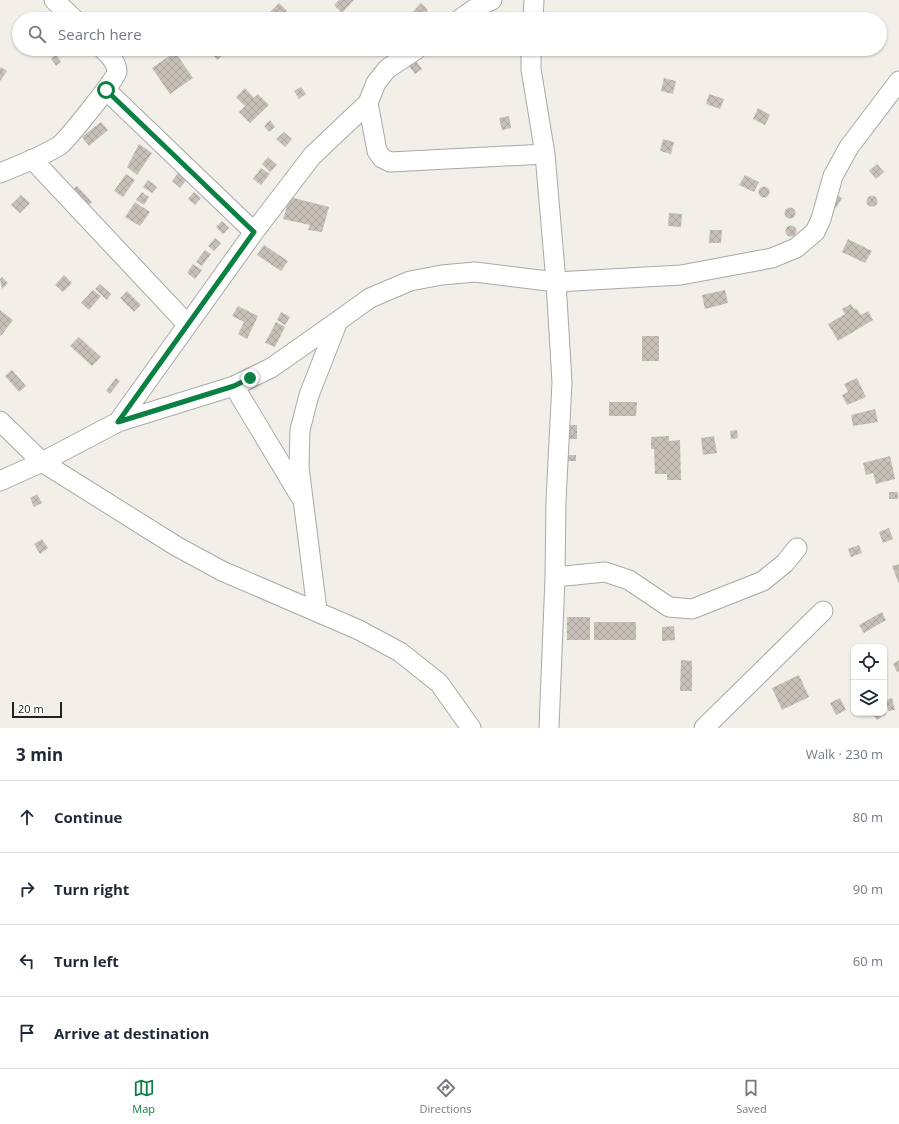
<!DOCTYPE html>
<meta charset="utf-8">
<style>
:root{--surface:#fff;--page:#f2f2f3;--text:#1f2937;--muted:#747a83;--line:#e0e1e3;--accent:#0b8043}
body{margin:0;font-family:"Open Sans",sans-serif;background:var(--page);color:var(--text)}
.controls{position:absolute;right:12px;bottom:12px;display:grid;overflow:hidden;border-radius:8px;box-shadow:0 1px 3px #0004}
.controls button{width:36px;height:36px;display:grid;place-items:center;padding:0;border:0;border-bottom:1px solid var(--line);background:var(--surface);color:var(--text);font:20px sans-serif}
.scale{position:absolute;left:12px;bottom:10px;width:50px;box-sizing:border-box;padding-left:4px;border:2px solid #222;border-top:0;font-size:11px;line-height:14px;white-space:nowrap;color:#222;-webkit-text-stroke:3px #fff;paint-order:stroke}
.stop{position:absolute;width:12px;height:12px;margin:-9px;border:3px solid #0b8043;border-radius:50%;background:#fff}
.stop.end{background:#0b8043;border-color:#fff;box-shadow:0 1px 4px #0008}
.list{margin:0;padding:0;list-style:none}
h2{display:flex;justify-content:space-between;align-items:center;height:52px;margin:0;padding:0 16px;font-size:17px}
h2 small{font-size:13px;font-weight:400;color:var(--muted)}
.list li{display:grid;grid-template-columns:26px 1fr auto;gap:12px;align-items:center;box-sizing:border-box;height:72px;padding:0 16px;border-top:1px solid var(--line)}
.list b{display:block;font-size:15px;white-space:nowrap}
.list em{font-size:13px;font-style:normal;color:var(--muted)}
.icon{flex:none;width:22px;height:22px;fill:none;stroke:currentColor;stroke-width:2;stroke-linecap:round;stroke-linejoin:round}
.map{position:relative;flex:none;width:899px;height:728px;overflow:hidden}
.search{position:absolute;background:var(--surface);box-shadow:0 1px 3px #0004;left:12px;right:12px;top:12px;height:44px;display:flex;align-items:center;gap:10px;box-sizing:border-box;padding:0 14px;border-radius:22px;color:var(--muted);font-size:15px}
.sheet{height:340px;background:var(--surface)}
nav{display:flex;justify-content:space-around;align-items:center;box-sizing:border-box;height:56px;border-top:1px solid var(--line);background:var(--surface);font-size:11px;color:var(--muted)}
nav a{display:grid;justify-items:center;gap:2px}
nav .on{color:var(--accent)}
.map>svg:first-child{display:block}
</style>
<div class="map">
<svg width="899" height="728" viewBox="0 0 899 728">
<defs>
<pattern id="building-cross-hatch" width="8" height="8" patternUnits="userSpaceOnUse"><rect width="8" height="8" fill="#c7bfb8"/><path d="M0 0l8 8M0 8l8-8" fill="none" stroke="#aba49e"/></pattern>
</defs>
<rect width="100%" height="100%" fill="#f2efe9"/>
<path fill="url(#building-cross-hatch)" d="M339,0H354L342,13L334,5Z
M279,3L287,11L278,19H274L269,13Z
M421,3L428,10L419,19H410L408,17Z
M181,12L187,19H173Z
M209,49H223L226,53L217,60Z
M752,49H767L756,55Z
M175,52L193,78L170,94L152,68Z
M56,55L61,62L56,66L51,58Z
M416,61L422,69L415,74L409,66Z
M1,67L7,71L0,81V69Z
M664,78L676,81L673,94L661,91Z
M301,87L306,94L299,99L294,91Z
M245,88L254,98L258,94L269,105L250,123L239,112L245,106L236,97Z
M709,94L724,99L720,109L706,104Z
M758,108L770,115L765,125L753,119Z
M509,116L511,128L502,130L499,118Z
M270,120L275,127L269,132L264,126Z
M101,122L108,130L89,146L82,137Z
M284,132L292,139L285,147L276,139Z
M663,139L674,142L671,154L660,151Z
M139,144L152,153L137,175L127,167Z
M268,157L277,165L270,172L262,164Z
M877,164L884,172L876,179L869,171Z
M261,168L270,174L261,185L253,179Z
M179,172L187,179L180,188L172,181Z
M126,174L135,180L123,197L114,191Z
M745,175L759,182L754,192L739,185Z
M148,180L157,187L152,193L143,187Z
M77,186L92,202L82,211L67,195Z
M758.5 192a5.5 5.5 0 1 1 11 0a5.5 5.5 0 1 1-11 0Z
M142,192L149,197L144,205L136,200Z
M194,192L201,198L195,205L188,199Z
M834,193L842,198L836,208L828,203Z
M21,195L30,203L20,213L11,205Z
M866.5 201a5.5 5.5 0 1 1 11 0a5.5 5.5 0 1 1-11 0Z
M290,197L329,207L322,232L308,230L310,225L283,219Z
M135,202L150,212L140,226L125,217Z
M784.5 213a5.5 5.5 0 1 1 11 0a5.5 5.5 0 1 1-11 0Z
M669,213L682,214L681,227L668,226Z
M222,221L229,228L223,234L216,227Z
M785.5 231a5.5 5.5 0 1 1 11 0a5.5 5.5 0 1 1-11 0Z
M710,230H722L721,243H709Z
M215,238L221,243L214,251L208,246Z
M848,239L872,251L865,263L842,252Z
M264,245L288,261L281,271L257,255Z
M205,250L211,254L202,266L196,262Z
M193,264L202,270L195,279L187,273Z
M64,275L72,283L63,292L55,285Z
M2,277L8,283L2,289L0,279Z
M100,284L111,294L107,300L95,289Z
M93,290L101,296L89,310L81,303Z
M725,290L728,303L705,309L702,295Z
M127,291L141,305L134,312L120,298Z
M851,304L854,309L856,308L861,315L868,311L873,320L838,341L828,324L845,314L842,309Z
M238,306L258,316L247,339L238,334L244,322L232,316Z
M0,310L13,320L1,336L0,335Z
M281,312L290,317L285,325L277,320Z
M276,322L285,327L275,347L265,343Z
M642,336H659V361H642Z
M79,337L101,357L92,366L70,346Z
M12,370L26,386L19,392L5,376Z
M116,378L120,381L110,394L106,391Z
M857,378L866,397L847,405L842,395L848,392L844,384Z
M609,402H637L636,416H609Z
M875,409L878,422L853,426L851,415Z
M569,425H577V439H569Z
M737,430L738,438L731,439L730,431Z
M669,436V441L680,440L681,480H667V474H655L654,449H651V437Z
M714,436L717,453L703,455L701,438Z
M567,455H576V461H567Z
M890,456L895,479L876,484L873,473L866,475L863,463Z
M889,492H898V499H889Z
M37,494L42,503L34,507L30,498Z
M889,528L893,539L883,543L879,532Z
M42,539L48,548L40,554L34,544Z
M859,545L862,553L851,557L848,549Z
M899,564V584L892,566Z
M882,612L886,620L864,633L859,625Z
M567,617H590V640H567Z
M594,622H636V640H594Z
M674,626L675,640L662,641V627Z
M681,660L692,661V691H680Z
M899,660V671L897,672L893,664Z
M799,675L809,697L782,710L772,688Z
M840,698L846,710L836,715L830,703Z
M892,698L895,710L888,711L886,700Z
M884,710L886,714L877,720L872,713H884Z"/>
<g fill="none" stroke-linecap="round" stroke-linejoin="round">
<defs>
<path id="minor" d="M54,0L74,19
M460,19L480,5L492,0
M533,19L534,0
M417,49L387,69L376,83L368,103L377,151L382,158L390,162L545,154
M531,49V69L545,154L556,282L562,382L556,501L555,577L549,728
M106,90L254,232L118,422
M32,159L187,324
M0,173C20,165 40,157 59,146C66,141 117,78 117,72C117,62 109,55 103,49
M254,232L312,156L368,103
M234,386L300,496
M0,421L42,462L176,546L222,571L359,630L400,652L439,683L471,728
M0,481L42,462L118,422L234,386L271,368L338,321
M555,577L605,572L629,580L669,607L692,609L763,581L785,563L797,548
M317,610L299,467L300,430L309,395L338,321L370,298L410,281L442,275L475,272L556,282L681,275L772,258L796,248L815,232L821,219L833,176L849,147L899,81
M704,728L823,611"/>
</defs>
<use href="#minor" stroke="#a9a9a9" stroke-width="21"/>
<use href="#minor" stroke="#fff" stroke-width="19"/>
</g>
<g fill="none" stroke-linecap="round" stroke-linejoin="round">
<path stroke="#0b8043" stroke-width="5" d="M106,90L254,232L118,422L234,386L250,378"/>
</g>
</svg>
<div class="controls">
<button><svg class="icon" aria-label="locate" viewBox="0 0 24 24"><circle cx="12" cy="12" r="6"/><path d="M12 2v4M12 18v4M2 12h4M18 12h4"/></svg></button>
<button><svg class="icon" aria-label="layers" viewBox="0 0 24 24"><path d="M12 4l9 5-9 5-9-5zM3 14l9 5 9-5"/></svg></button>
</div>
<div class="scale">20 m</div>
<div class="stop" style="left:106px;top:90px"></div>
<div class="stop end" style="left:250px;top:378px"></div>
<div class="search"><svg class="icon" aria-label="search" viewBox="0 0 24 24"><circle cx="10" cy="10" r="6"/><path d="M15 15l6 6"/></svg>Search here</div>
</div>
<section class="sheet">
<h2>3 min<small>Walk · 230 m</small></h2>
<ul class="list">
<li><svg class="icon" aria-label="ahead" viewBox="0 0 24 24"><path d="M12 20V5M6 11l6-6 6 6"/></svg><div><b>Continue</b></div><em>80 m</em></li>
<li><svg class="icon" aria-label="right" viewBox="0 0 24 24"><path d="M7 20v-9h11M14 6l5 5-5 5"/></svg><div><b>Turn right</b></div><em>90 m</em></li>
<li><svg class="icon" aria-label="left" viewBox="0 0 24 24"><path d="M17 20v-9H6M10 6l-5 5 5 5"/></svg><div><b>Turn left</b></div><em>60 m</em></li>
<li><svg class="icon" aria-label="arrive" viewBox="0 0 24 24"><path d="M6 21V4h12l-3 4 3 4H6"/></svg><div><b>Arrive at destination</b></div></li>
</ul>
</section>
<nav>
<a class="on"><svg class="icon" aria-label="map" viewBox="0 0 24 24"><path d="M3 6l6-2 6 2 6-2v14l-6 2-6-2-6 2zM9 4v14M15 6v14"/></svg>Map</a>
<a><svg class="icon" aria-label="directions" viewBox="0 0 24 24"><path d="M12 3l9 9-9 9-9-9zM9 14v-3h6M13 9l2 2-2 2"/></svg>Directions</a>
<a><svg class="icon" aria-label="saved" viewBox="0 0 24 24"><path d="M7 4h10v16l-5-4-5 4z"/></svg>Saved</a>
</nav>
